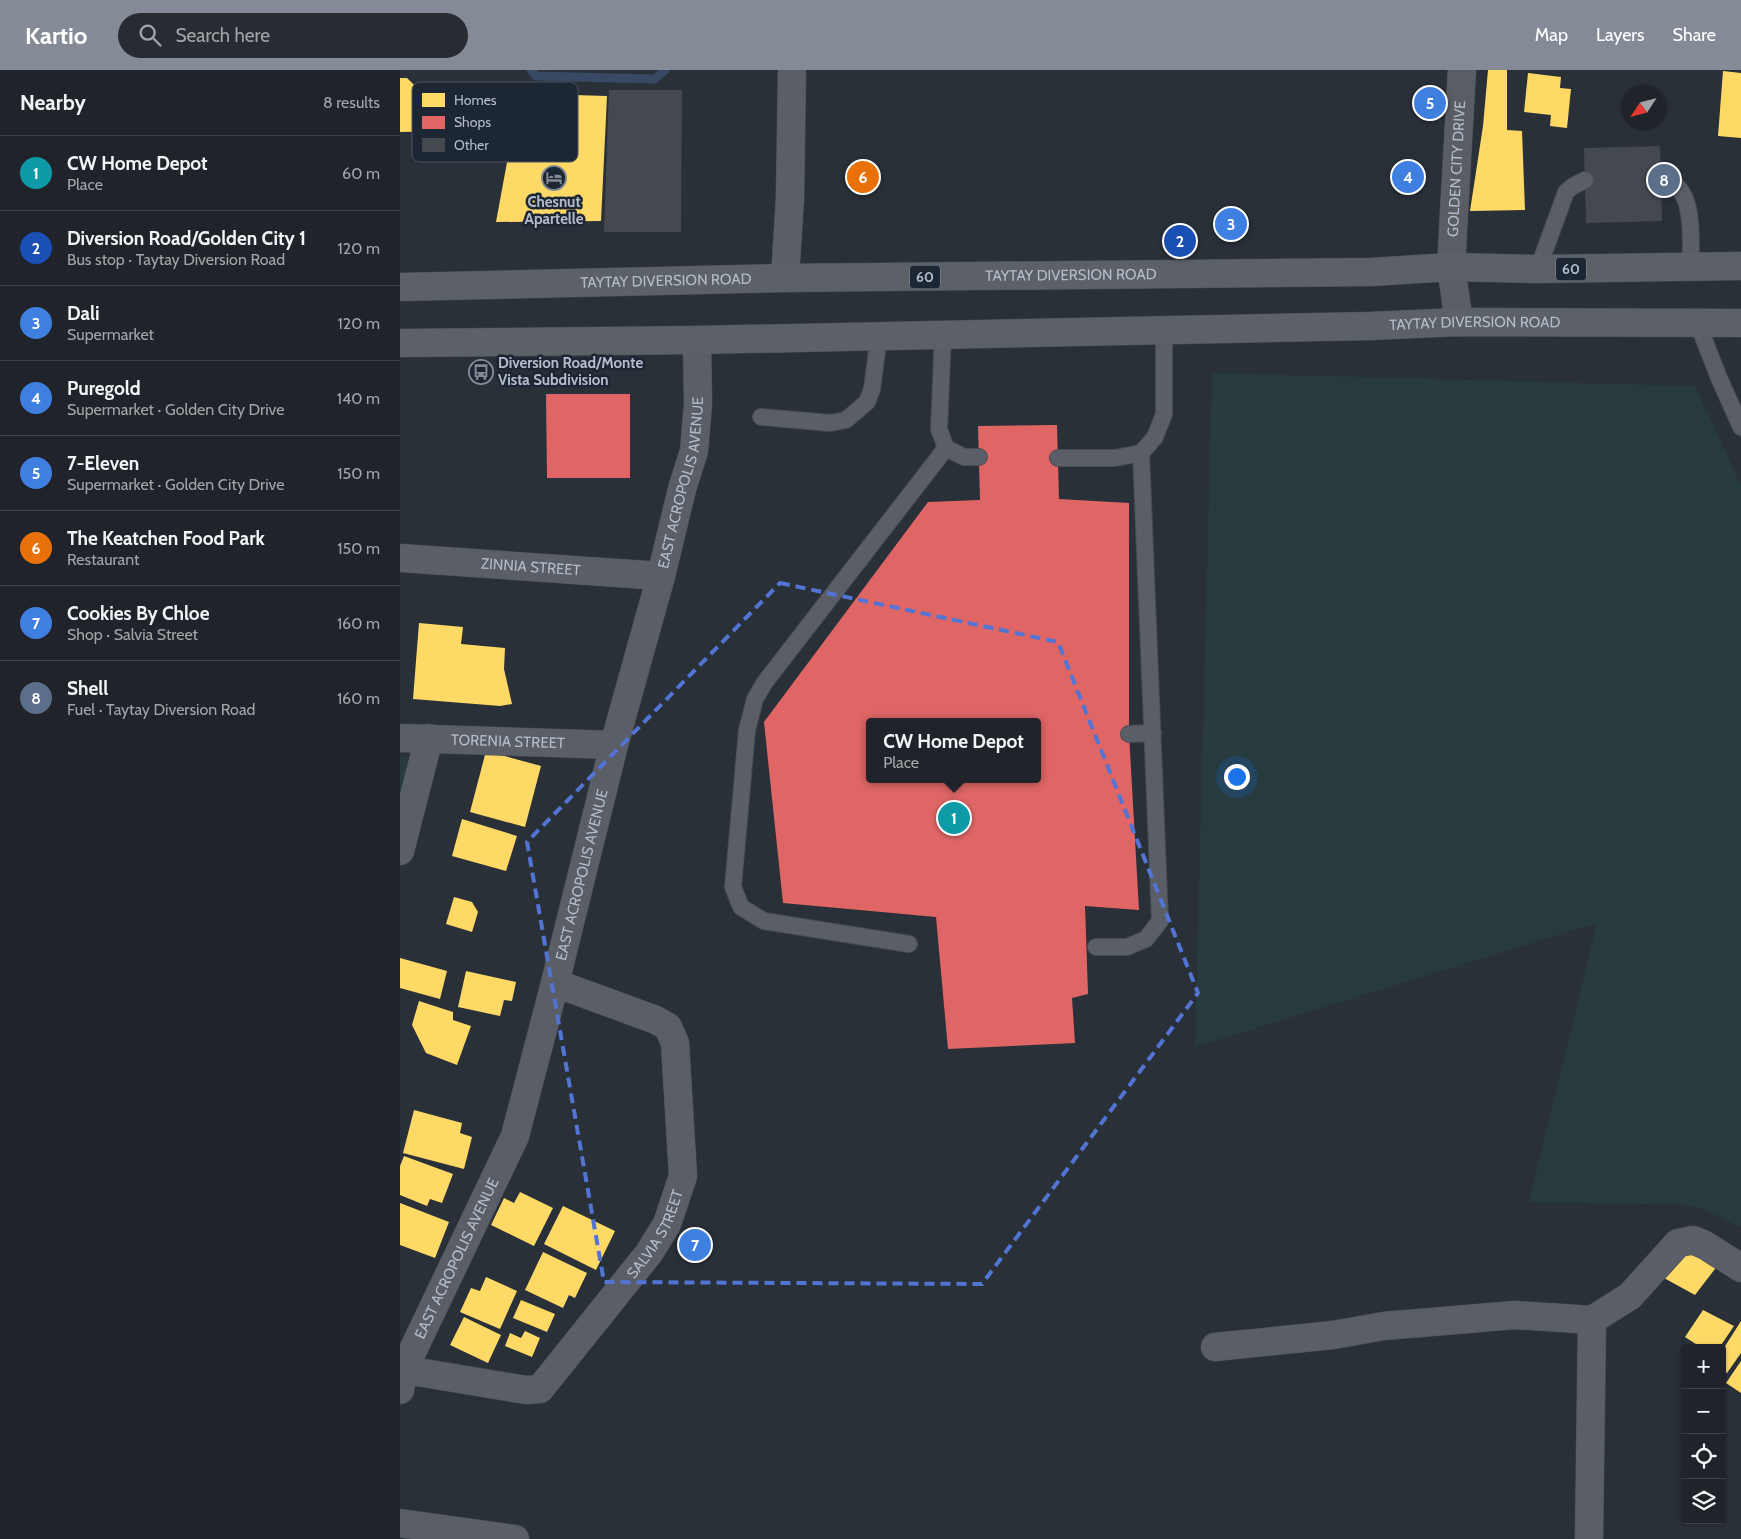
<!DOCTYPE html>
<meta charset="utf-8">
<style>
:root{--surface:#20242a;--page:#282c32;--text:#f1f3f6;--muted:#a2a4a8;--line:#3d4147;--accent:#848b96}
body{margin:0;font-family:Cabin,sans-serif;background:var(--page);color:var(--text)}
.controls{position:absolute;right:15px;bottom:15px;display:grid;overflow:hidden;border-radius:5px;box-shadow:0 1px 4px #0004}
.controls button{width:45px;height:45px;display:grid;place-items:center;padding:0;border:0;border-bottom:1px solid var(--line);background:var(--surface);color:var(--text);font:25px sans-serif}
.compass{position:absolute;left:1221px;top:15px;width:45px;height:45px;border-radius:50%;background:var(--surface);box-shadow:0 1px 4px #0004;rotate:234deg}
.you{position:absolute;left:836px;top:706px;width:18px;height:18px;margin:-12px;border:4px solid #fff;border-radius:50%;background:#1a73e8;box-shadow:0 0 0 8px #1a73e833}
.badge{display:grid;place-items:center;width:32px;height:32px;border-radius:50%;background:var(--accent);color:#fff;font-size:16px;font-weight:700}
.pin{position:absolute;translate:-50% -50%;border:2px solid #fff;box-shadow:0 1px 5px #0006}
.popup{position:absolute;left:466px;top:648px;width:175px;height:65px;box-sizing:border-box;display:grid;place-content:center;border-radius:5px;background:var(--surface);filter:drop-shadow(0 1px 4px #0005);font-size:16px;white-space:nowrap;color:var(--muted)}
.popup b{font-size:19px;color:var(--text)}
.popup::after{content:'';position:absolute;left:50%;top:100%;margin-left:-10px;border:10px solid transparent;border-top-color:var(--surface)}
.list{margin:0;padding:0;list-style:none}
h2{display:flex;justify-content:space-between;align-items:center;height:65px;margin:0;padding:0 20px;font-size:21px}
h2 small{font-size:16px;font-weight:400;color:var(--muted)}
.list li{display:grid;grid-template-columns:32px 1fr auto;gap:15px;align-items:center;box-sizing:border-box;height:75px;padding:0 20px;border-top:1px solid var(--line)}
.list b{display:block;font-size:19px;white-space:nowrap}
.list p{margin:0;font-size:16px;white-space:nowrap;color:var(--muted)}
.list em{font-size:16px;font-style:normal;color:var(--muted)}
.icon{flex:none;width:28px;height:28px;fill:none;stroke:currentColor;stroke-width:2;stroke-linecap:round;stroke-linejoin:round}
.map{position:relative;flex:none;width:1341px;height:1469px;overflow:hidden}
header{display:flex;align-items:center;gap:30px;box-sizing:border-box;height:70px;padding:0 25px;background:var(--accent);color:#fff}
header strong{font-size:24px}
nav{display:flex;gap:28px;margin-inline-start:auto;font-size:18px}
.search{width:350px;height:45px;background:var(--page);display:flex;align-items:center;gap:12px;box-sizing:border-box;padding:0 18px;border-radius:28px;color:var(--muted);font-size:19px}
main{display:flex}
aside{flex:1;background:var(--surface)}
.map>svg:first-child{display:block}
</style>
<header>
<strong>Kartio</strong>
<div class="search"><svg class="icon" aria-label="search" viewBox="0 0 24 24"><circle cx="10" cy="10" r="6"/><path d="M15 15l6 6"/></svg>Search here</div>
<nav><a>Map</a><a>Layers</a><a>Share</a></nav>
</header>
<main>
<aside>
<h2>Nearby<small>8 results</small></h2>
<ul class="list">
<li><span class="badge" style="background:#0f9aa8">1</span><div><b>CW Home Depot</b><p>Place</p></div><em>60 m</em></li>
<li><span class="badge" style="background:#1a4fb4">2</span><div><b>Diversion Road/Golden City 1</b><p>Bus stop · Taytay Diversion Road</p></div><em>120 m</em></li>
<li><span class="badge" style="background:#3f7fe0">3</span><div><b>Dali</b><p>Supermarket</p></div><em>120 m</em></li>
<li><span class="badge" style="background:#3f7fe0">4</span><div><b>Puregold</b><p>Supermarket · Golden City Drive</p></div><em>140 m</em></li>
<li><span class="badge" style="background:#3f7fe0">5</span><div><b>7-Eleven</b><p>Supermarket · Golden City Drive</p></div><em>150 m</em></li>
<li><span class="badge" style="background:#e8710a">6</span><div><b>The Keatchen Food Park</b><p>Restaurant</p></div><em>150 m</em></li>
<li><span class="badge" style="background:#3f7fe0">7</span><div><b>Cookies By Chloe</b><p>Shop · Salvia Street</p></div><em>160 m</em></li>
<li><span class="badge" style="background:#5c6f8a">8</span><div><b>Shell</b><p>Fuel · Taytay Diversion Road</p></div><em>160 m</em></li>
</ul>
</aside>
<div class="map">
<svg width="1341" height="1469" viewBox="0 0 1341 1469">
<rect width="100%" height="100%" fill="#2a3038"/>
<path fill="#273a3e" d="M812,303L1295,316L1341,415V1157L1293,1135L1129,1132L1197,853L795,977Z
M0,687L15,688L0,744Z"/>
<path fill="#ffd966" d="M1088,0H1107V60L1122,61L1125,140L1070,141L1083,56Z
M1323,1L1341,3V68L1318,66Z
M1128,3L1161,7L1160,18L1171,19L1167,58L1150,56L1151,45L1124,42Z
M0,8H7L62,61L0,62Z
M140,24L207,26L201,151L96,152L112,65Z
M19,553L63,557L61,574L105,578L104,599L112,634L100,636L13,629Z
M86,681L141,696L125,757L70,742Z
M62,749L117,766L106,801L52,786Z
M54,827L72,832L78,842L72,862L46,854Z
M0,888L47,901L40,929L0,918Z
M66,901L116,912L112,931L104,930L100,946L58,937Z
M19,931L53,942V950L71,956L57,995L26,983L12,955Z
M14,1040L62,1053L60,1063L72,1067L64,1099L3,1083Z
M4,1086L53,1104L42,1133L30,1129L27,1136L0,1125V1096Z
M120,1122L153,1138L134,1176L91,1155L104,1128L114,1133Z
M0,1133L49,1152L35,1188L0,1175Z
M163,1136L215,1161L196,1200L144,1174Z
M1284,1176L1318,1195L1295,1225L1264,1208Z
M143,1182L187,1203L175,1228L169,1225L163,1238L125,1220Z
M86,1207L117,1221L100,1259L60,1242L71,1218L80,1221Z
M121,1230L155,1244L147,1262L113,1248Z
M1303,1240L1334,1256L1319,1278H1302L1285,1267Z
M64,1247L101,1265L88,1293L50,1275Z
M1341,1251V1283L1327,1303L1322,1300V1281Z
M125,1261L140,1268L132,1287L105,1276L110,1263L121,1268Z
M1341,1291V1323L1326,1313Z"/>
<path fill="#e06666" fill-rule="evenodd" d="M146,324H230V408H147Z
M657,355L659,429L729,433V664L739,840L685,836L688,924L672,928L675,973L548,979L536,847L383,833L364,652L528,432L580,430L578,356ZM470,652H638V709H470Z"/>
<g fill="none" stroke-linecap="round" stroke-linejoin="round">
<path stroke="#384963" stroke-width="9" d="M131,0L136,6L255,9L265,0"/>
</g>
<path fill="#444950" d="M209,20H282L281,162H204Z
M1260,76L1262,151L1186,153L1184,78Z"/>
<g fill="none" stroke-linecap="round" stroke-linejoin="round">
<defs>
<path id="lane" d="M1261,107C1297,117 1290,166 1291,196
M1138,199L1166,122L1173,116L1185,110
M1298,254L1319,308L1341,357
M543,264L539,359L546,378L564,387H579
M361,347L430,353L446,350L467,332L472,319L479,265
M658,388H715L741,383L755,367L764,344V259
M729,664L753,663
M509,874L364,851L341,837L333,817L347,660L355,629L365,612L546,378
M696,877H727L746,869L760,851L741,383"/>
<g id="street">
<path d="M385,208L390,128L392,0"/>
<path id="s1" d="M0,488L261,506"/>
<path id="s2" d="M0,668L214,675"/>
<path d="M0,781L29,668"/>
<path d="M815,1277L933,1265L984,1256L1115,1245L1192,1250"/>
<path id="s3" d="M0,1299L126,1320L140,1319L249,1183L267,1154L283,1106L275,973L268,957L256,950L155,913"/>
<path id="s4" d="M0,1320L4,1299L115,1066L155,913L214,675L261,506L282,419L294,381L298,334L297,270"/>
<path d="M0,1453L115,1469"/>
<path d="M1189,1469L1192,1250L1230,1226L1278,1173L1293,1170L1305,1175L1341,1198"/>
</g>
<g id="secondary">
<path id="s5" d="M1059,252L1051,197L1062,0"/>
</g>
<g id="primary">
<path id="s6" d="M0,217L385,208L971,202L1051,197L1138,199L1341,196"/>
<path id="s7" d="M0,273L297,270L970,256L1059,252L1341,253"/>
</g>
</defs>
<use href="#lane" stroke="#484c53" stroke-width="18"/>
<use href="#street" stroke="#484c53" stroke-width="29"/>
<use href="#secondary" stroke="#484c53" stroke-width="29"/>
<use href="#primary" stroke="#484c55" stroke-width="29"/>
<use href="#lane" stroke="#5a5e66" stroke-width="16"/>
<use href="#street" stroke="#5a5e66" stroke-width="28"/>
<use href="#secondary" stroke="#595d64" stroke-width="28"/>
<use href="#primary" stroke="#5c6168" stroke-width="28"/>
</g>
<path fill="none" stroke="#5274d3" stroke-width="4" stroke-dasharray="10 6" stroke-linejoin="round" d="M380,513L658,572L798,923L582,1214L204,1212L127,772Z"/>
<defs>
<symbol id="hotel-ring" viewBox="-11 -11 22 22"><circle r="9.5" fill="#1d2633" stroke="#848b96" stroke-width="1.5"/><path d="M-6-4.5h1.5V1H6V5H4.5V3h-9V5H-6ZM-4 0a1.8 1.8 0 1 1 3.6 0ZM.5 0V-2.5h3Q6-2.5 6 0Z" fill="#848b96"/></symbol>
<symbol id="bus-ring" viewBox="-11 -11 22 22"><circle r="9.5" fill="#1d2633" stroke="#848b96" stroke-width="1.5"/><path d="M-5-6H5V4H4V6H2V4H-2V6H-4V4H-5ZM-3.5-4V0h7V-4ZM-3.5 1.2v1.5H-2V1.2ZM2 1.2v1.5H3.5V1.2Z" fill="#848b96"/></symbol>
</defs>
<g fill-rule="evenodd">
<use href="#hotel-ring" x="140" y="94" width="28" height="28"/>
<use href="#bus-ring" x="67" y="288" width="28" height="28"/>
</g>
<g text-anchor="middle" stroke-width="5" stroke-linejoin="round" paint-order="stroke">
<g fill="#1d2633" stroke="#878f9c" stroke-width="1">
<rect x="1156" y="187.5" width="30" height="23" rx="4"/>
<rect x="510" y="195.5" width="30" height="23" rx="4"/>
</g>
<g font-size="14" font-weight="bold" fill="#b4bcc9">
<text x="1171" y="204">60</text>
<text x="525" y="212">60</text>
</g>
<g font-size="15" fill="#b4bcc9" stroke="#1d2633">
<text dy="5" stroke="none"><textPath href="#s5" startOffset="154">GOLDEN CITY DRIVE</textPath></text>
<text dy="5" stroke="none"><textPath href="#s6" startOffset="671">TAYTAY DIVERSION ROAD</textPath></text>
<text dy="5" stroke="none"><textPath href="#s6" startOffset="266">TAYTAY DIVERSION ROAD</textPath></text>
<text dy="5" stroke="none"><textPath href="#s7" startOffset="1075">TAYTAY DIVERSION ROAD</textPath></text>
<text dy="5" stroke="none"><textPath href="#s4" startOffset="954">EAST ACROPOLIS AVENUE</textPath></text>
<text dy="5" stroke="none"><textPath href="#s1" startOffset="131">ZINNIA STREET</textPath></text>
<text dy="5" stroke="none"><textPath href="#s2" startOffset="108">TORENIA STREET</textPath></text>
<text dy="5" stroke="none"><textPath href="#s4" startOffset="549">EAST ACROPOLIS AVENUE</textPath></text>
<text dy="5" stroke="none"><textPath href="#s3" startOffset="336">SALVIA STREET</textPath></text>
<text dy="5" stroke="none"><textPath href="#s4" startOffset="144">EAST ACROPOLIS AVENUE</textPath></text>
</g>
<g font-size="15" font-weight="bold" fill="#b4bcc9" stroke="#1d2633">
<text x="154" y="137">Chesnut<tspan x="154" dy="17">Apartelle</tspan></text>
<text x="98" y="298" text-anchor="start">Diversion Road/Monte<tspan x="98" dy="17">Vista Subdivision</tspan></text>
</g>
</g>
<rect x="12" y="12" width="166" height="80" rx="8" fill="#1d2633" stroke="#4a5360" stroke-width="1"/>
<rect x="22" y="23" width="23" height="14" fill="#ffd966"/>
<rect x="22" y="46" width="23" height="13" fill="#e06666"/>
<rect x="22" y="68" width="23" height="14" fill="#444950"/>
<g font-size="14" fill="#b4bcc9">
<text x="54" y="35">Homes</text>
<text x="54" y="57">Shops</text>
<text x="54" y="80">Other</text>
</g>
</svg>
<div class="controls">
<button>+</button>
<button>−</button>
<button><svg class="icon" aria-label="locate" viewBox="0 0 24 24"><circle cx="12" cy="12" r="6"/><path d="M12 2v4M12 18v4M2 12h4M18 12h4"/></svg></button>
<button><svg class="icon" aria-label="layers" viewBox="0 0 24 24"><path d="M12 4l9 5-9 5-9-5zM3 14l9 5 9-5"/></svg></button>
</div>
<svg class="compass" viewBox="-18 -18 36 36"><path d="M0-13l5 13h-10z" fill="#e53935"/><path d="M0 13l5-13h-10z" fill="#a2a4a8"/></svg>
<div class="you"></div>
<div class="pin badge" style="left:554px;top:748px;background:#0f9aa8">1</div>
<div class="popup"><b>CW Home Depot</b>Place</div>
<div class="pin badge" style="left:780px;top:171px;background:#1a4fb4">2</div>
<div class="pin badge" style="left:831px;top:154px;background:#3f7fe0">3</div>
<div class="pin badge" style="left:1008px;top:107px;background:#3f7fe0">4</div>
<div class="pin badge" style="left:1030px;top:33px;background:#3f7fe0">5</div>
<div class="pin badge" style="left:463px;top:107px;background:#e8710a">6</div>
<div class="pin badge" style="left:295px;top:1175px;background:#3f7fe0">7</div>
<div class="pin badge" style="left:1264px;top:110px;background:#5c6f8a">8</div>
</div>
</main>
